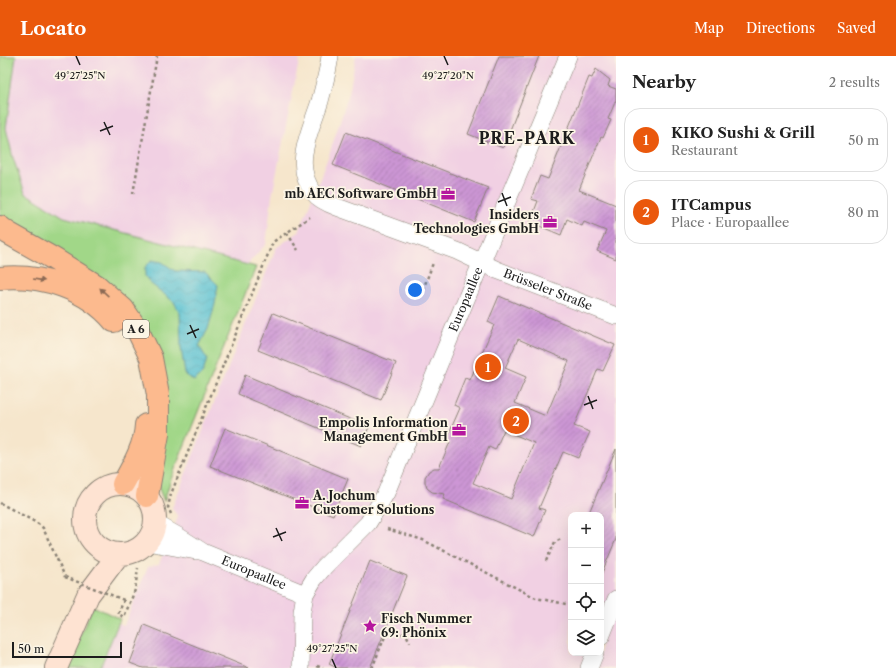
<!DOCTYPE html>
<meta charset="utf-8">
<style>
:root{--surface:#fff;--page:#f6f6f6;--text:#222;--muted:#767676;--line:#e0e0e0;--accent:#ea580c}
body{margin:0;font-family:"Libre Caslon Text",serif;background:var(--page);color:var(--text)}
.controls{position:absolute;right:12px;bottom:12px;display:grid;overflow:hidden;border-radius:8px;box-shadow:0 4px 16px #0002}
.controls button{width:36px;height:36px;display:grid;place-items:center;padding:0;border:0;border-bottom:1px solid var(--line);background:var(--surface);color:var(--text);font:20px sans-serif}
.scale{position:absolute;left:12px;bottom:10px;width:110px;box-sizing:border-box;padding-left:4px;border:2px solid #1c1c1c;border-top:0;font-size:11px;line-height:14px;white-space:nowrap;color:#1c1c1c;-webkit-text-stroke:3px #fcf5e5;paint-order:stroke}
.you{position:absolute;left:415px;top:234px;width:14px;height:14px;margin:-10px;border:3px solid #fff;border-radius:50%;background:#1a73e8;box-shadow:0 0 0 6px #1a73e833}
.badge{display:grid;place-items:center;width:26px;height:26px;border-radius:50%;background:var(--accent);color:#fff;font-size:13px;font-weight:700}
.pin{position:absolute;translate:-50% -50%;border:2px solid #fff;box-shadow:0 1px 4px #0006}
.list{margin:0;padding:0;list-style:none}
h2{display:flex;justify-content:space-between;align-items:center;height:52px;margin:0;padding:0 16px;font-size:17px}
h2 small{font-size:13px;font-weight:400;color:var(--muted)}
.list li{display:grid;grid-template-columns:26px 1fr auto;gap:12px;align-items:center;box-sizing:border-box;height:64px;margin:0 8px 8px;padding:0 8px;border:1px solid var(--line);border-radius:16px}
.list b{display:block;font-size:15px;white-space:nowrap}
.list p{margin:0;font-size:13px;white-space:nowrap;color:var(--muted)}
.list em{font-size:13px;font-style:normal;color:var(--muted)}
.icon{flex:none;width:22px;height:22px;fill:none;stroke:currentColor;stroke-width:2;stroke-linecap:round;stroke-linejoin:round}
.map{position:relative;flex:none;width:616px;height:612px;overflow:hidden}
header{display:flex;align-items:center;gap:24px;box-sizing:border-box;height:56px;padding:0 20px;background:var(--accent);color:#fff}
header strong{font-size:19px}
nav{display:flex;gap:22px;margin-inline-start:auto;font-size:14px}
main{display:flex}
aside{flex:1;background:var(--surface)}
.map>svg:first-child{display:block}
</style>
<header>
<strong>Locato</strong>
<nav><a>Map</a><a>Directions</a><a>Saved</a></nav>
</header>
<main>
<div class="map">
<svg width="616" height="612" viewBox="0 0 616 612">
<defs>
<pattern id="water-waves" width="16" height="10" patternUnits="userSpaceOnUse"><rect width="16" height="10" fill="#55c0d1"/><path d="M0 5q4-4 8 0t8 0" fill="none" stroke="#49a4b3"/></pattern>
<pattern id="building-hatch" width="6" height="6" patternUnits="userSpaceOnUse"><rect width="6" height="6" fill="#cd96d5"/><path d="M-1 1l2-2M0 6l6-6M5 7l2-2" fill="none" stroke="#a67aac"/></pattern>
</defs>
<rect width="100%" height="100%" fill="#fcf5e5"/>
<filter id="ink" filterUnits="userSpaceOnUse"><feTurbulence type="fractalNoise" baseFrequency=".025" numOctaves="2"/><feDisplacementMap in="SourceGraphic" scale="8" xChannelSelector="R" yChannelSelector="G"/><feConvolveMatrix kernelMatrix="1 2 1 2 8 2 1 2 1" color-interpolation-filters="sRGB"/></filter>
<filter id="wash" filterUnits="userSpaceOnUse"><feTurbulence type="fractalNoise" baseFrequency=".012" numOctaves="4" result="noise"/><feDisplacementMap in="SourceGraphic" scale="16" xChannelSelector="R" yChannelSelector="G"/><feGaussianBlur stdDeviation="0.9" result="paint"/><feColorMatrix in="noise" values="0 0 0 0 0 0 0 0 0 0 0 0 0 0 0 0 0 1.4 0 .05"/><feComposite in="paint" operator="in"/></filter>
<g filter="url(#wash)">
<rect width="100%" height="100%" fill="#f6e6cc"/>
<path fill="#f1d0e3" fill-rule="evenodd" d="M16,0H300L272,140L266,188L246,210L64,161L25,137L13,102L6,72Z
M356,0H616V612H100L118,567L124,569L148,511L159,508L178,461L172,452L276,192L299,176L330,96L349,37ZM571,459H601V597H571Z"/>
<path fill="#a1d788" stroke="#5e7a52" d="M0,0H16L6,72L13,102L25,137L64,161L256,211L171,423L164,445L159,433V305L14,169L0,158Z
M93,550L120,563L100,612H66Z"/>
<path fill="url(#water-waves)" stroke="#386e76" d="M152,204L162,206L175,215L205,216L218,229L215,248L208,273L199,290L207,303L203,317L194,325L185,318L181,292L180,257L174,246L150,227L145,220V211Z"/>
<g id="blocks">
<path fill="url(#building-hatch)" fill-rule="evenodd" d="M499,0H539L503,92L468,78Z
M596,13L610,24L608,30L616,33V44L608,63L611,64L603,82L601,81L579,134L616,149V203L597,195L606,175L584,166L582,170L567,163L561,179L530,166L538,145L531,143L540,120L548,123L589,21L592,22Z
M346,76L488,132L474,166L333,109Z
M499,240L615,289L603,315L598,313L574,370L590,376L578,402L563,396L539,452L545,454L534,481L443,443L445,438L432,436L427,432L425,426V421L429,415L434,412H439L450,386L446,384L460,352L454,349L465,322L470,324L494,269L488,266ZM518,283L569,305L546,360L515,347L526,321L505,312ZM504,374L534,387L511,443L473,427L489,391L495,394Z
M273,257L396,307L381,344L258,294Z
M245,319L369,371L361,390L238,338Z
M225,372L348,423L333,459L210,410Z
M616,393V483L601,519V459H588Z
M370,505L407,520L370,612H337L329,608Z
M144,569L249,612H143L130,607Z"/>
</g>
</g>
<g filter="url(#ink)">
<use href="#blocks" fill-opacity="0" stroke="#898174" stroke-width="1"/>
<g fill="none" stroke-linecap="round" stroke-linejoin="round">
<defs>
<g id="street">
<path id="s1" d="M330,0C328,15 324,30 320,45C311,74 291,109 314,137C319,144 329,148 337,151L457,195L497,214L616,260"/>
<path id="s2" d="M155,467L178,480L203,496L305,538"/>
<path d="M147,486L196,495"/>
<path d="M601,581L616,543"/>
<path id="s3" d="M301,612L302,556L305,538L314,523L324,511L368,467L386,437L444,296L568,0"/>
<path d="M589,612L595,597"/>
</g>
<path id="secondary" d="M85 463a35 35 0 1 1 70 0a35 35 0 1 1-70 0Z
M56,612L88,539L118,499"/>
<path id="highway" d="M0,171L8,177L54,203L97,230L123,253L138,275L151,302L158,339V378L147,440
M0,222C42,218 87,233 114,265
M123,428C133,410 145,390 146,369"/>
</defs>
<use href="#street" stroke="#898174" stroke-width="18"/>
<use href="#secondary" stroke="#898174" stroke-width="24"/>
<use href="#highway" stroke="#898174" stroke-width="24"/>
<path stroke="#898174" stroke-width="2.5" stroke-dasharray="3 3" stroke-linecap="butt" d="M133,138L157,0
M287,177L298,194
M421,239L433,207
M0,447L37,467L43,472L65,521
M171,458L168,451L171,438L273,186L310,161
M387,473L423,484L536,542L571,549
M546,505L555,486L561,483
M124,544L118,558L124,561L135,534L138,512
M317,610L323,612
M372,612L386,578L393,574L407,580L410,586"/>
<use href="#street" stroke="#fff" stroke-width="17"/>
<use href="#secondary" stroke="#fee3d2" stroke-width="22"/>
<use href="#highway" stroke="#fcba8e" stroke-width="22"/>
<path stroke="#898174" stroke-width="2.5" stroke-dasharray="3 3" stroke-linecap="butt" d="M65,521L124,544"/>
</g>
<defs><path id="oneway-solid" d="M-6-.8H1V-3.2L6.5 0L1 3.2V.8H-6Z"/></defs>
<g fill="#8c6b55">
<use href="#oneway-solid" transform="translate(39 224) rotate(9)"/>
<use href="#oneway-solid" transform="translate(104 236) rotate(-137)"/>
</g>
</g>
<path fill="none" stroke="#1c1c1c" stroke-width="1.5" d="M76,0L80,9M444,0L448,9M104,66L110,79M100,75L113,70M502,137L507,150M498,146L511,141M190,269L196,282M187,278L199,273M588,340L593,353M584,349L597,344M276,472L282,485M273,481L286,476M332,603L336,612"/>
<defs>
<symbol id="office-bare" viewBox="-9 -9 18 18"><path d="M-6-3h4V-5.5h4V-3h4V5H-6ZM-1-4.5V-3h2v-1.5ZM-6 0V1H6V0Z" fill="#b5179e" stroke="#fcf5e5" stroke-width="2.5" paint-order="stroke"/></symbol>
<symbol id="sight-bare" viewBox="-9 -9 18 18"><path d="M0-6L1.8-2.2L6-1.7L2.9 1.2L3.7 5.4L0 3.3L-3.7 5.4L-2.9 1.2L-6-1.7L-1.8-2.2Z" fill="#b5179e" stroke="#fcf5e5" stroke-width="2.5" paint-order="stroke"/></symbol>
</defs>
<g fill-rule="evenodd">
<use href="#office-bare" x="438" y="128" width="20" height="20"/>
<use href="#office-bare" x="540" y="156" width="20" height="20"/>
<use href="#office-bare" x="449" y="364" width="20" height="20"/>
<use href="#office-bare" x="292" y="437" width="20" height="20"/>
<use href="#sight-bare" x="360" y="560" width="20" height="20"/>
</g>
<g text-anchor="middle" stroke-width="3.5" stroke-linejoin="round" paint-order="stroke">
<rect fill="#fcf5e5" stroke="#5f5d58" stroke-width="1" x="123" y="264" width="26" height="18" rx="3"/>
<g font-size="11" font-weight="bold" fill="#1c1c1c">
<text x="136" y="277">A 6</text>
</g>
<g font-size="12" font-weight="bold" fill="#1c1c1c" stroke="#fcf5e5" text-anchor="end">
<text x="437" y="142">mb AEC Software GmbH</text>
<text x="539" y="163">Insiders<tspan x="539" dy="14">Technologies GmbH</tspan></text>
<text x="448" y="371">Empolis Information<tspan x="448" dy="14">Management GmbH</tspan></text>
<text x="313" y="444" text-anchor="start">A. Jochum<tspan x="313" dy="14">Customer Solutions</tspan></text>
<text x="381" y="567" text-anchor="start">Fisch Nummer<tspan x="381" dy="14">69: Phönix</tspan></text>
</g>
<g font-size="12" fill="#1c1c1c" stroke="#fcf5e5">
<text dy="4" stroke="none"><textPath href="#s1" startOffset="397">Brüsseler Straße</textPath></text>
<text dy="4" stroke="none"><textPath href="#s3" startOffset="414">Europaallee</textPath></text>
<text dy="4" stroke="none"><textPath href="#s2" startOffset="111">Europaallee</textPath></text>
</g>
<g font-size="16" font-weight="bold" letter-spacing="1" fill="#1c1c1c" stroke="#fcf5e5">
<text x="527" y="88">PRE-PARK</text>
</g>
</g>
<g font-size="10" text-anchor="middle" fill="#1c1c1c" stroke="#fcf5e5" stroke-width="3.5" stroke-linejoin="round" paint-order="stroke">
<text x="80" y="23">49°27'25"N</text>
<text x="448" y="23">49°27'20"N</text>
<text x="332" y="596">49°27'25"N</text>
</g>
</svg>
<div class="controls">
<button>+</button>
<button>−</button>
<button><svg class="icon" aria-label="locate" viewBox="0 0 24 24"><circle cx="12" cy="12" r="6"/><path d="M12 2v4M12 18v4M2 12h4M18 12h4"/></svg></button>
<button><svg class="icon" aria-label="layers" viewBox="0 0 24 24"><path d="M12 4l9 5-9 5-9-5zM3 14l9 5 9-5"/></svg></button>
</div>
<div class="scale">50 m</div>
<div class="you"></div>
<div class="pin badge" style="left:488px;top:311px">1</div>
<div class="pin badge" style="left:516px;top:365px">2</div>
</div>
<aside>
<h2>Nearby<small>2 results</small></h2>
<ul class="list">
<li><span class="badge">1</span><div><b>KIKO Sushi &amp; Grill</b><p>Restaurant</p></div><em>50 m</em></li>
<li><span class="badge">2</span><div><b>ITCampus</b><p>Place · Europaallee</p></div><em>80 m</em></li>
</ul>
</aside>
</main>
